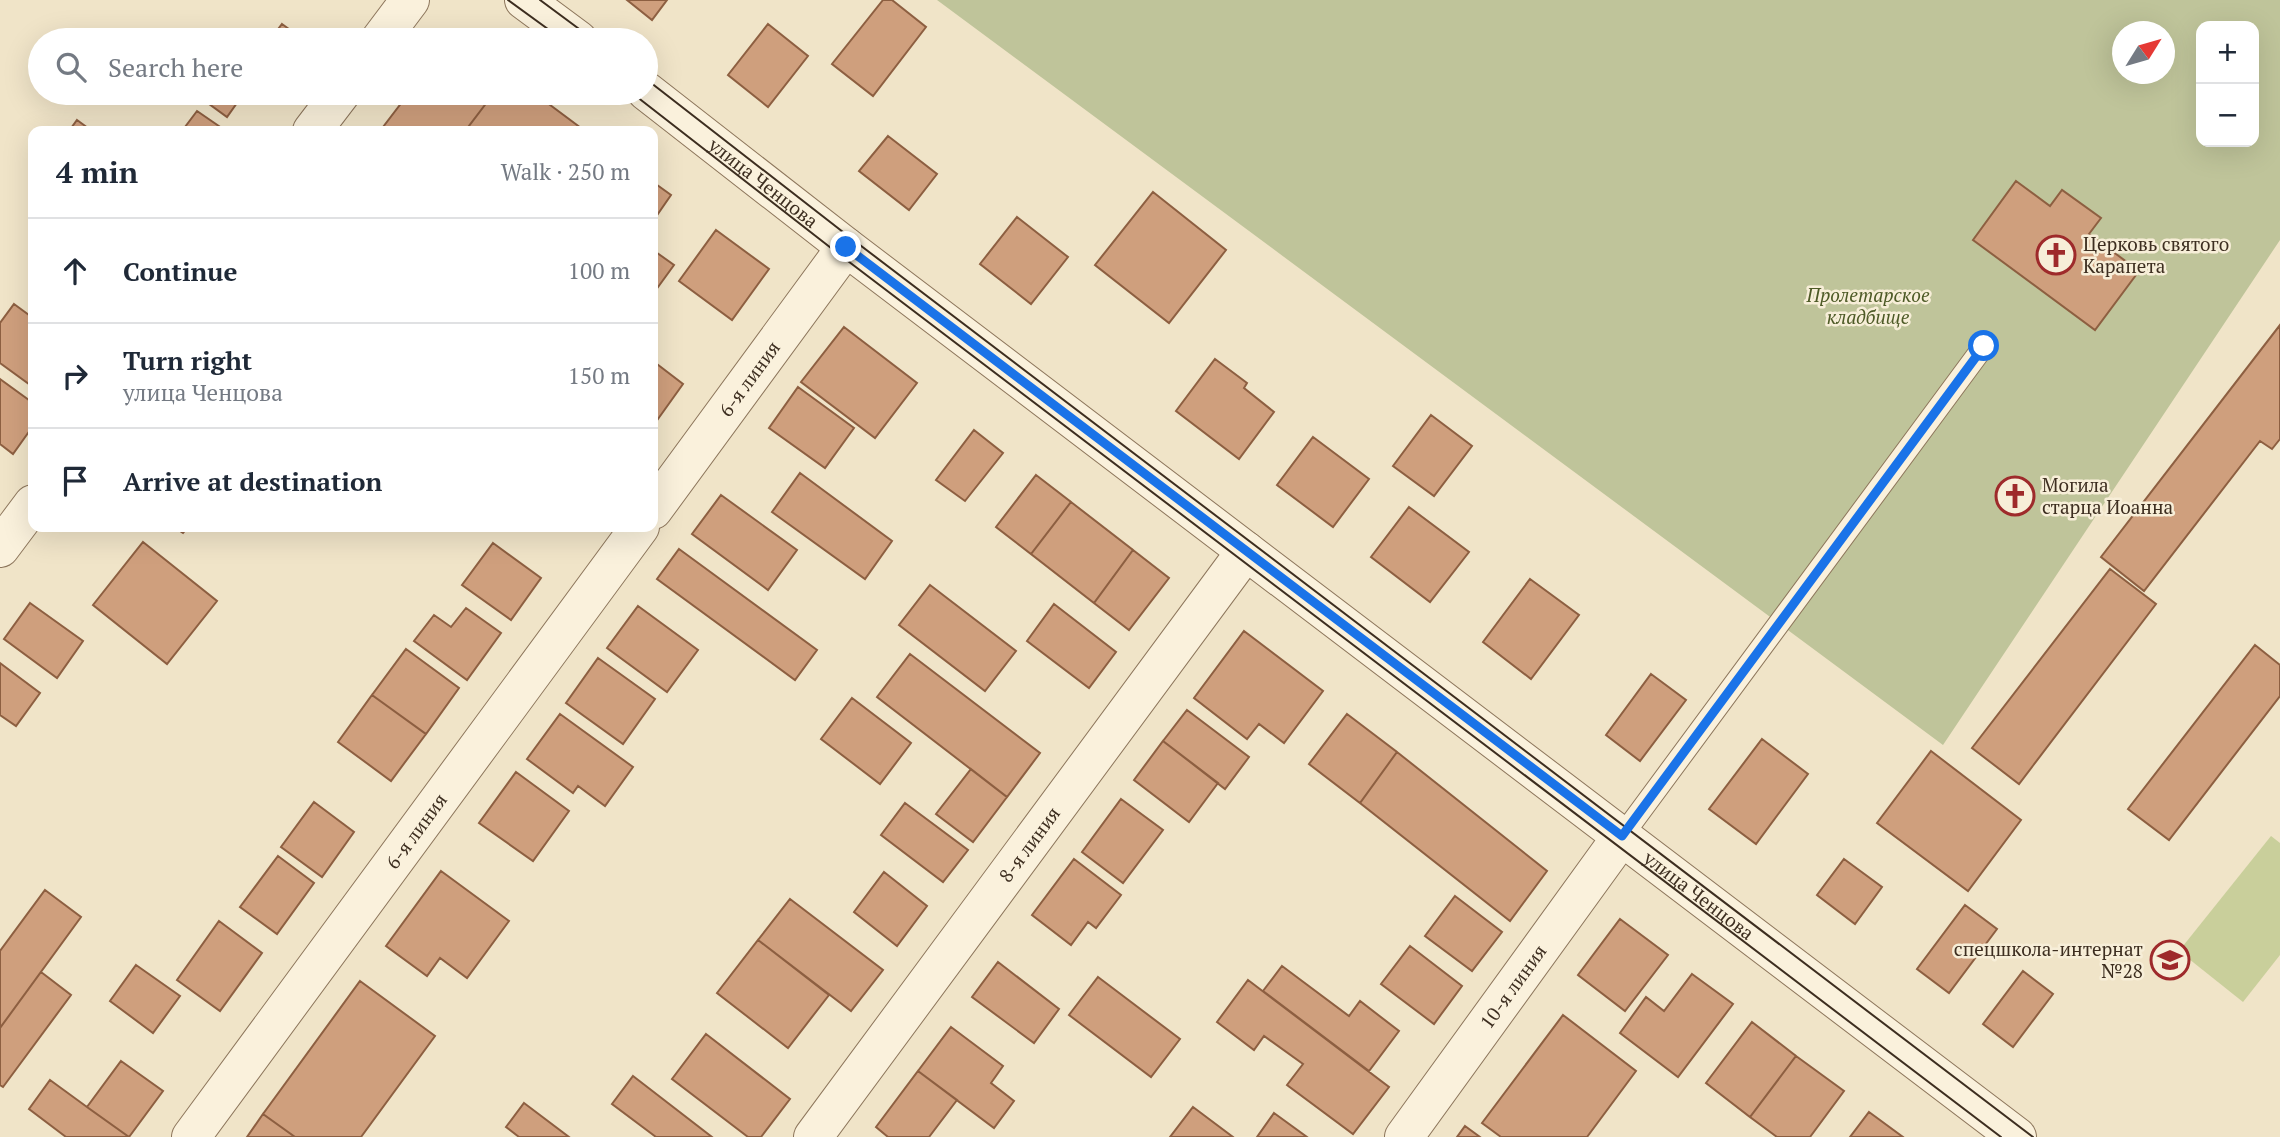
<!DOCTYPE html>
<meta charset="utf-8">
<style>
:root{--surface:#fff;--page:#f2f2f3;--text:#1f2937;--muted:#747a83;--line:#e0e1e3}
body{margin:0;font-family:"PT Serif",serif;background:var(--page);color:var(--text)}
.controls{position:absolute;right:21px;top:21px;display:grid;overflow:hidden;border-radius:14px;box-shadow:0 7px 28px #0002}
.controls button{width:63px;height:63px;display:grid;place-items:center;padding:0;border:0;border-bottom:2px solid var(--line);background:var(--surface);color:var(--text);font:35px sans-serif}
.compass{position:absolute;left:2112px;top:21px;width:63px;height:63px;border-radius:50%;background:var(--surface);box-shadow:0 7px 28px #0002;rotate:53deg}
.stop{position:absolute;width:21px;height:21px;margin:-16px;border:5px solid #1a73e8;border-radius:50%;background:#fff}
.stop.end{background:#1a73e8;border-color:#fff;box-shadow:0 2px 7px #0008}
.list{margin:0;padding:0;list-style:none}
h2{display:flex;justify-content:space-between;align-items:center;height:91px;margin:0;padding:0 28px;font-size:30px}
h2 small{font-size:23px;font-weight:400;color:var(--muted)}
.list li{display:grid;grid-template-columns:46px 1fr auto;gap:21px;align-items:center;box-sizing:border-box;height:105px;padding:0 28px;border-top:2px solid var(--line)}
.list b{display:block;font-size:26px;white-space:nowrap}
.list p{margin:0;font-size:23px;white-space:nowrap;color:var(--muted)}
.list em{font-size:23px;font-style:normal;color:var(--muted)}
.icon{flex:none;width:38px;height:38px;fill:none;stroke:currentColor;stroke-width:2;stroke-linecap:round;stroke-linejoin:round}
.map{position:relative;flex:none;width:2280px;height:1137px;overflow:hidden}
.search{position:absolute;background:var(--surface);box-shadow:0 7px 28px #0002;left:28px;top:28px;width:630px;height:77px;display:flex;align-items:center;gap:18px;box-sizing:border-box;padding:0 24px;border-radius:38px;color:var(--muted);font-size:26px}
.panel{position:absolute;background:var(--surface);box-shadow:0 7px 28px #0002;left:28px;top:126px;width:630px;height:406px;border-radius:14px}
.map>svg:first-child{display:block}
</style>
<div class="map">
<svg width="2280" height="1137" viewBox="0 0 2280 1137">
<rect width="100%" height="100%" fill="#f0e4c8"/>
<path fill="#c9cf9b" d="M2271,836L2280,843V955L2243,1002L2179,951Z"/>
<path fill="#bfc49a" fill-rule="evenodd" d="M937,0H2280V240L1943,745ZM2201,26H2254V142H2201ZM2122,32H2164V74H2122Z"/>
<path fill="#cf9f7d" stroke="#8d5f41" stroke-width="2" d="M627,0H667L652,20Z
M883,0H892L926,27L873,96L832,64Z
M282,24L304,40H270Z
M768,24L808,56L768,107L728,75Z
M187,31L199,40H180Z
M454,32L466,40H448Z
M194,93H244L227,117Z
M409,93H494L465,131H380Z
M494,93H534L585,131H468L466,130Z
M197,111L226,131H182Z
M77,120L92,131H69Z
M888,136L937,174L909,210L859,171Z
M2016,181L2050,206L2062,190L2101,218L2089,234L2139,271L2095,330L1973,240Z
M653,182L671,195L653,221Z
M1153,192L1226,250L1169,323L1095,265Z
M1017,217L1068,257L1031,304L980,264Z
M716,230L769,269L732,320L679,281Z
M653,250L674,265L653,294Z
M14,304L33,318V387L0,363V323Z
M2280,325V439L2272,449L2260,441L2144,591L2101,557Z
M844,327L917,383L875,438L801,382Z
M1215,359L1247,383L1244,388L1274,412L1239,459L1176,411Z
M653,361L683,384L653,426Z
M0,379L33,403V426L13,454L0,444Z
M798,387L854,428L825,468L769,428Z
M1431,415L1472,446L1434,496L1393,466Z
M974,430L1003,453L965,501L936,480Z
M1313,437L1369,479L1333,527L1277,485Z
M800,473L892,541L865,579L772,512Z
M1036,475L1071,502L1031,554L996,527Z
M721,495L797,550L768,590L692,534Z
M1071,502L1133,550L1094,603L1031,554Z
M1409,507L1469,552L1430,602L1371,557Z
M174,527H188L183,533Z
M143,542L217,601L167,664L93,605Z
M493,543L541,578L511,620L462,585Z
M679,549L817,650L795,680L657,579Z
M1133,550L1169,578L1129,630L1094,603Z
M2110,569L2156,604L2019,784L1972,748Z
M1530,579L1579,615L1531,679L1483,642Z
M930,585L1016,651L985,691L899,625Z
M30,603L83,641L57,678L4,639Z
M1054,604L1116,652L1089,688L1027,641Z
M638,606L698,650L667,692L607,648Z
M466,608L501,633L467,680L414,641L434,615L451,627Z
M1244,631L1323,691L1284,743L1259,724L1247,739L1194,698Z
M2255,645L2280,665V696L2169,840L2128,809Z
M406,649L459,688L426,734L372,695Z
M910,654L1040,753L1007,797L877,697Z
M598,658L655,699L623,744L566,703Z
M0,663L40,693L16,726L0,715Z
M1651,674L1686,700L1640,761L1606,735Z
M372,695L426,734L391,781L338,742Z
M852,698L911,743L880,784L821,739Z
M1187,710L1249,757L1225,789L1163,741Z
M560,714L633,767L605,806L578,786L573,793L527,759Z
M1347,714L1397,752L1360,803L1309,764Z
M1762,739L1808,774L1756,844L1709,809Z
M1163,741L1218,783L1189,822L1134,780Z
M1931,751L2021,820L1968,891L1877,823Z
M1397,752L1547,871L1510,921L1360,803Z
M971,769L1007,797L973,842L936,814Z
M516,772L569,811L533,861L479,823Z
M1121,799L1163,830L1123,883L1082,852Z
M314,802L354,832L322,877L281,847Z
M905,803L968,850L943,882L881,835Z
M278,856L314,883L277,934L240,907Z
M1074,859L1121,895L1096,928L1088,922L1071,945L1032,915Z
M1844,859L1882,887L1855,924L1817,895Z
M441,871L509,921L467,978L440,958L427,976L386,946Z
M884,872L927,906L897,946L854,912Z
M45,890L81,917L0,1028V951Z
M1455,896L1502,932L1472,971L1425,936Z
M790,899L883,970L851,1011L758,940Z
M1965,905L1997,929L1949,993L1917,969Z
M1620,919L1668,955L1625,1011L1578,975Z
M219,921L262,953L220,1011L177,980Z
M758,940L829,995L788,1048L717,993Z
M1410,946L1462,986L1434,1024L1381,984Z
M998,962L1059,1009L1034,1043L972,997Z
M136,965L180,996L153,1033L110,1001Z
M1282,966L1349,1016L1360,1001L1399,1031L1369,1071L1263,991Z
M2023,971L2053,994L2013,1047L1983,1024Z
M41,972L71,995L3,1087L0,1085V1028Z
M1692,974L1733,1004L1678,1077L1620,1033L1646,997L1664,1011Z
M1098,977L1180,1039L1151,1077L1069,1015Z
M1248,980L1389,1087L1353,1134L1287,1085L1303,1064L1264,1036L1254,1050L1217,1022Z
M360,981L435,1036L361,1137H295L263,1114Z
M1563,1015L1636,1071L1587,1137H1501L1482,1123Z
M1752,1022L1796,1056L1750,1117L1706,1083Z
M951,1027L1003,1066L991,1083L1014,1101L994,1128L918,1071Z
M706,1034L790,1099L761,1137H748L672,1079Z
M1796,1056L1844,1091L1810,1137H1777L1750,1117Z
M121,1061L163,1091L129,1137L87,1107Z
M918,1071L957,1100L929,1137H888L876,1127Z
M633,1076L712,1137H656L612,1104Z
M50,1080L87,1107L129,1137H66L29,1109Z
M524,1103L569,1137H519L506,1127Z
M1193,1107L1233,1137H1170Z
M1869,1112L1903,1137H1850Z
M1274,1113L1307,1137H1257Z
M263,1114L295,1137H247Z
M1465,1126L1480,1137H1457Z"/>
<g fill="none" stroke-linecap="round" stroke-linejoin="round">
<defs>
<path id="service" d="M1622,836L1984,346"/>
<g id="minor">
<path d="M380,40L410,0"/>
<path d="M312,131L341,93"/>
<path id="s1" d="M653,510L846,247"/>
<path d="M0,548L33,504"/>
<path id="s2" d="M191,1137L640,527"/>
<path id="s3" d="M813,1137L1246,551"/>
<path id="s4" d="M1404,1137L1622,836"/>
</g>
<g id="tertiary">
<path d="M524,0L578,40"/>
<path id="s5" d="M646,91L846,247L2017,1137"/>
</g>
</defs>
<use href="#service" stroke="#8d765c" stroke-width="23"/>
<use href="#minor" stroke="#8d765c" stroke-width="40"/>
<use href="#tertiary" stroke="#8d765c" stroke-width="40"/>
<use href="#service" stroke="#faf1dc" stroke-width="21"/>
<use href="#minor" stroke="#faf1dc" stroke-width="38"/>
<use href="#tertiary" stroke="#faf1dc" stroke-width="38"/>
<path stroke="#3d2e20" stroke-width="2" d="M508,0L563,40
M540,0L594,40
M646,79L852,239L2033,1137
M632,93L840,255L2001,1137"/>
</g>
<g fill="none" stroke-linecap="round" stroke-linejoin="round">
<path stroke="#1a73e8" stroke-width="9" d="M846,247L1622,836L1984,346"/>
</g>
<defs>
<symbol id="church-ring" viewBox="-11 -11 22 22"><circle r="9.5" fill="#f7eed8" stroke="#9e2a2b" stroke-width="1.5"/><path d="M-1.2-6h2.4v3.5h3.3v2.4h-3.3V6h-2.4V-.1h-3.3v-2.4h3.3Z" fill="#9e2a2b"/></symbol>
<symbol id="school-ring" viewBox="-11 -11 22 22"><circle r="9.5" fill="#f7eed8" stroke="#9e2a2b" stroke-width="1.5"/><path d="M0-5L7-2L0 1L-7-2ZM-4 1L0 2.5L4 1V4Q0 6-4 4Z" fill="#9e2a2b"/></symbol>
</defs>
<g fill-rule="evenodd">
<use href="#church-ring" x="2034" y="233" width="44" height="44"/>
<use href="#church-ring" x="1993" y="474" width="44" height="44"/>
<use href="#school-ring" x="2148" y="938" width="44" height="44"/>
</g>
<g text-anchor="middle" stroke-width="5" stroke-linejoin="round" paint-order="stroke">
<g font-size="19" fill="#3d2e20" stroke="#f7eed8">
<text dy="7" stroke="none"><textPath href="#s5" startOffset="149">улица Ченцова</textPath></text>
<text dy="7" stroke="none"><textPath href="#s1" startOffset="163">6-я линия</textPath></text>
<text dy="7" stroke="none"><textPath href="#s2" startOffset="380">6-я линия</textPath></text>
<text dy="7" stroke="none"><textPath href="#s3" startOffset="364">8-я линия</textPath></text>
<text dy="7" stroke="none"><textPath href="#s5" startOffset="1325">улица Ченцова</textPath></text>
<text dy="7" stroke="none"><textPath href="#s4" startOffset="186">10-я линия</textPath></text>
</g>
<g font-size="19" fill="#3d2e20" stroke="#f7eed8" text-anchor="start">
<text x="2083" y="251">Церковь святого<tspan x="2083" dy="22">Карапета</tspan></text>
<text x="2042" y="492">Могила<tspan x="2042" dy="22">старца Иоанна</tspan></text>
<text x="2143" y="956" text-anchor="end">спецшкола-интернат<tspan x="2143" dy="22">№28</tspan></text>
</g>
<g font-size="19" font-style="italic" fill="#4d5a26" stroke="#f7eed8">
<text x="1868" y="302">Пролетарское<tspan x="1868" dy="22">кладбище</tspan></text>
</g>
</g>
</svg>
<div class="controls">
<button>+</button>
<button>−</button>
</div>
<svg class="compass" viewBox="-18 -18 36 36"><path d="M0-13l5 13h-10z" fill="#e53935"/><path d="M0 13l5-13h-10z" fill="#747a83"/></svg>
<div class="stop" style="left:1984px;top:346px"></div>
<div class="stop end" style="left:846px;top:247px"></div>
<div class="search"><svg class="icon" aria-label="search" viewBox="0 0 24 24"><circle cx="10" cy="10" r="6"/><path d="M15 15l6 6"/></svg>Search here</div>
<section class="panel">
<h2>4 min<small>Walk · 250 m</small></h2>
<ul class="list">
<li><svg class="icon" aria-label="ahead" viewBox="0 0 24 24"><path d="M12 20V5M6 11l6-6 6 6"/></svg><div><b>Continue</b></div><em>100 m</em></li>
<li><svg class="icon" aria-label="right" viewBox="0 0 24 24"><path d="M7 20v-9h11M14 6l5 5-5 5"/></svg><div><b>Turn right</b><p>улица Ченцова</p></div><em>150 m</em></li>
<li><svg class="icon" aria-label="arrive" viewBox="0 0 24 24"><path d="M6 21V4h12l-3 4 3 4H6"/></svg><div><b>Arrive at destination</b></div></li>
</ul>
</section>
</div>
